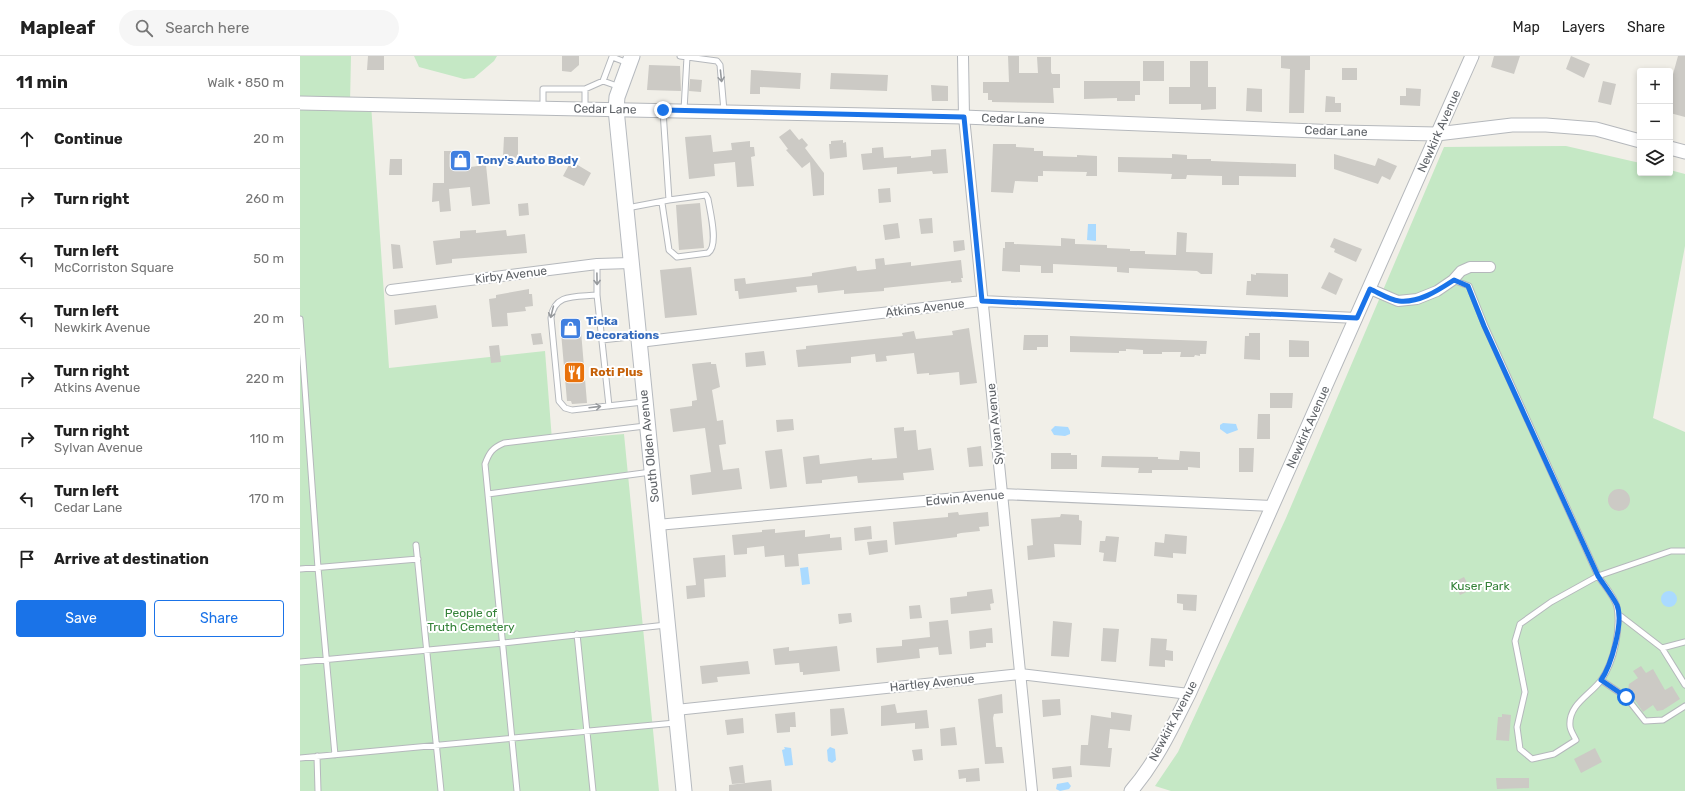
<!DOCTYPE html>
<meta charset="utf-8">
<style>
:root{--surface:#fff;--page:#f6f6f6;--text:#222;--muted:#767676;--line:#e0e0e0;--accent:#1a73e8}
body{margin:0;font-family:Rubik,sans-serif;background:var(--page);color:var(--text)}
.controls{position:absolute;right:12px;top:12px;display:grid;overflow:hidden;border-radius:4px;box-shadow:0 2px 6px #0003}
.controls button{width:36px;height:36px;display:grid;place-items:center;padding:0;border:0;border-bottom:1px solid var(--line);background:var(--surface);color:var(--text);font:20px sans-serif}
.stop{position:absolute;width:12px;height:12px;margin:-9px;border:3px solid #1a73e8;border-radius:50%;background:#fff}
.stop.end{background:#1a73e8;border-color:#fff;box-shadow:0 1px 4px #0008}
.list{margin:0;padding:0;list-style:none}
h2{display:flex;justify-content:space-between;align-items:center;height:52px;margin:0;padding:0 16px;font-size:17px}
h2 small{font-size:13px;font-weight:400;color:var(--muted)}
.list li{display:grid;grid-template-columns:26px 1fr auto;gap:12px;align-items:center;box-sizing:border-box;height:60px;padding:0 16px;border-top:1px solid var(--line)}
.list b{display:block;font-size:15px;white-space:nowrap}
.list p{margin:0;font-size:13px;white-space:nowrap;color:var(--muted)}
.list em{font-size:13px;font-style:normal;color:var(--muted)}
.actions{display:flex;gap:8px;padding:12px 16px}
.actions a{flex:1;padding:9px 0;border:1px solid var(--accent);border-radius:4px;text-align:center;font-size:14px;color:var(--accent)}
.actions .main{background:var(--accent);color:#fff}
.icon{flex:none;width:22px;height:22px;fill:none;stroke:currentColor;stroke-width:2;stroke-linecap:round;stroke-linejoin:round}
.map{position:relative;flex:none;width:1385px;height:735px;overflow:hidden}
header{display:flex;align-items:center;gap:24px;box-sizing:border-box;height:56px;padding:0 20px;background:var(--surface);border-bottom:1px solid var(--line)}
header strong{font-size:19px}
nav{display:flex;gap:22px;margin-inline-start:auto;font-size:14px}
.search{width:280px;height:36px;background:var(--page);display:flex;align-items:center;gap:10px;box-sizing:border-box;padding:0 14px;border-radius:22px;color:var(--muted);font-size:15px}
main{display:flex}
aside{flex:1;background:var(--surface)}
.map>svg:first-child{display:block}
</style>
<header>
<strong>Mapleaf</strong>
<div class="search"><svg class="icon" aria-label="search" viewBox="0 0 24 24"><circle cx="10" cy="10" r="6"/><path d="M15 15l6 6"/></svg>Search here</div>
<nav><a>Map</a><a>Layers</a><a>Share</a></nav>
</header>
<main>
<aside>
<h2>11 min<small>Walk · 850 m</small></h2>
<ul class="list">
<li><svg class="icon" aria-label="ahead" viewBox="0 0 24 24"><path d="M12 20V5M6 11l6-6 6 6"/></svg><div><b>Continue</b></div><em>20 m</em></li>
<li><svg class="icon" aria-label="right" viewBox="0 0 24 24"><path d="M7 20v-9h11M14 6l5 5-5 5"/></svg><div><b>Turn right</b></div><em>260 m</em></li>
<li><svg class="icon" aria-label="left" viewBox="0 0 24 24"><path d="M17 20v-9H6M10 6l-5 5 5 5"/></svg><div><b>Turn left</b><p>McCorriston Square</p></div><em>50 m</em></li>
<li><svg class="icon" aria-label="left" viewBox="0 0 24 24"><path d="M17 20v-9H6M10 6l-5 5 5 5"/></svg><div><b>Turn left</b><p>Newkirk Avenue</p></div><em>20 m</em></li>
<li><svg class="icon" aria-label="right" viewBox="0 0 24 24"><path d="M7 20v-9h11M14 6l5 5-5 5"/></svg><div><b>Turn right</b><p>Atkins Avenue</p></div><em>220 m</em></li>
<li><svg class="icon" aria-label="right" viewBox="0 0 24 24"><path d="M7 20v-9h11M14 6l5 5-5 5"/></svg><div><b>Turn right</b><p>Sylvan Avenue</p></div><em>110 m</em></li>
<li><svg class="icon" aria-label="left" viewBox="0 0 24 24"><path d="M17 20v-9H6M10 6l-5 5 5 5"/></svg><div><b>Turn left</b><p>Cedar Lane</p></div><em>170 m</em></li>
<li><svg class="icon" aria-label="arrive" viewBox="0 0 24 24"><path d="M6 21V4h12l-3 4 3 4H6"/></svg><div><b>Arrive at destination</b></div></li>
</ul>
<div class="actions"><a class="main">Save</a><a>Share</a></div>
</aside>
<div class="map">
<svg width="1385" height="735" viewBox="0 0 1385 735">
<rect width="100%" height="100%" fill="#f1efe8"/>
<path fill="#c5e8c5" d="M0,0H51L50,47L71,48L89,312L245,295L252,384L324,378L359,735H0Z
M114,0H197L194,5L174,22L164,23L119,11Z
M1266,90L1340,107V117H1370V114L1385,118V190L1353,362L1385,376V735H871L855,730L878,696L986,462L1144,91Z"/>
<path fill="#aadaff" d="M788,168H796V185L787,184Z
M923,367L936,368L938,374L927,378L920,373V369Z
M755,370L768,371L770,375V378L765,380L754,379L751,374Z
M508,511L510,528L502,529L500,512Z
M1361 543a8 8 0 1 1 16 0a8 8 0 1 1-16 0Z
M484,691L491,692L493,709L485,710L482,694L485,693Z
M530,691L535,693L536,704L532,707L528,705L527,694Z
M768,726L771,730L769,733L760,735L756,733L757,728Z"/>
<path fill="#cccac5" d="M68,0H84V14H67Z
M262,0H279V9L271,16L262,15Z
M708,0H719V17H738L737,1H751V16L752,18H760V32H753L754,47L692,46V44H688V37H683V26H709Z
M981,0H1010V14H1005L1004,57H989L990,13L981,12Z
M1194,0H1220L1214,18L1191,11Z
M1271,0L1290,8L1284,22L1266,13Z
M1378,0H1385V61L1370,57V29Z
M843,5H864V25H843Z
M890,5H908V31H916V53L901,54V48H869V31H890Z
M349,9L380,10L381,35L347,34Z
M1042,12H1057V24H1042Z
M451,14L501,17L500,33L460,31V38H450Z
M531,17L588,19L587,35L530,33Z
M390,23L402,24L401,36L389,35Z
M784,25H840V39H835V45H817V42L784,43Z
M1303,25L1316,28L1311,49L1298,46Z
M631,29L648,30V45H632Z
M947,32L962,33V56L946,55Z
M1106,32L1121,33L1120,50L1100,49V40H1106Z
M1026,40L1035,41V47H1041V56H1025Z
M490,73L499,84L502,82L508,89L505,92L524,117V139L513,140L510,106L502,112L486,94L488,93L479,81Z
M411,79L413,96L432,94L431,87L450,85V91H454L455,100L451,101L454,130L437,131L435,106L414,108L415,120L389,123L385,81Z
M204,81H218V102L203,101Z
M543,84V87L546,86L547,101L530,103L529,88H531V85Z
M693,88H716V91L734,92V95H743V100L777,101V99L797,100V120H786L787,116L743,115V120H738V126L715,125L713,137L691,136Z
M583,91L584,102L611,100V102L631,100V94L646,93L648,117L633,118L632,115L597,118V111L563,114L561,98L572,97V92Z
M144,95H169L170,111L186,109L190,148L172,150L170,131L149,133L151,155L140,156L139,145L132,146L133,127H144Z
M872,98L887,99V103H911V105L996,108V121L939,120V129H922V120L887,119L886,123H871L872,118L818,116V101L872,102Z
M1034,98L1075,110L1078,102L1097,110L1090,124L1082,120L1078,128L1034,113Z
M90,103H102V119H89Z
M271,105L291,117L284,130L263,120Z
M590,132L591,146L579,147L578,133Z
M228,147L229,159L219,160L218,148Z
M400,147L404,192L379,194L376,149Z
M632,162L633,177L621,178L619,163Z
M598,167L600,182L585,184L583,169Z
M176,174V177L206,174L207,180L225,178L227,197L152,203V207L136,209L133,185L160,182V175Z
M877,176L887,177L886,196L913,197L912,218H901L897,215L829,212V217L817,216V211L753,208V217H741V210L720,209V216L702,215L703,192H705V186H714V188L761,190V182L775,183V188L807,189V192L830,193V195H845V198L876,199Z
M1034,182L1062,193L1056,206L1034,196L1035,193L1030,191Z
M664,184L665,194L654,196L653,185Z
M91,188L100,189L103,212L93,213Z
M584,202L585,209L611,206V210L661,204L663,222H661L662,226L651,227V225L622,228L584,232V235L544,238V234L518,237L517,229L496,231L497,236L439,243L438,235H435L434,223L445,222L446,228L512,220V217L556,210L557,215L576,213L575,203Z
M391,211L397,259L365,262L360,214Z
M1029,216L1043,223L1036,239L1021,232Z
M956,217L988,218V241L946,239L947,225H951V218L956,219Z
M229,233V238H232L233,250L225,251L226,255L207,257L208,270L192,271L189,243L196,242V239Z
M136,249L138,262L95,269L94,254Z
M280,263L287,347L272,348L271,345H267L260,265Z
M669,272L677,327L660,329L659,316L629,319V317L617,318L614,297L586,300L587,305L576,306L575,298L551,301V307L498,311L496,294L506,293V290L603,280L602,277L614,275L616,283L653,279L652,275Z
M241,277L243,288L233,289L231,278Z
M949,277H960V304L944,303L945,280H949Z
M724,279H748V291H737V294H723Z
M770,280L907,285L906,298H900V300L895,299L894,301H880L881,296H862V298H843V294L826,293V295H819V297L770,296Z
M989,284L1009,285V301H989Z
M199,289L201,306L191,307L189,290Z
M464,295L466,309L446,311L445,297Z
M411,306V308H416L420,331L412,334L417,365L423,364L426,388L419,389L423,414L439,412L442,433L392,439L390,419L411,416L405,372L373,376L370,353L392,350V345L397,344L392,308Z
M970,337H993L992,352H970Z
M958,358H970V383H957Z
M493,363L494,374L477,376L476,364Z
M604,371V375L616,374L618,394L631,392L634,414L603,417L604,424L558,427L557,420L522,424V427L506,428L503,401L519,399L520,408L572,402V404L597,402L594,372Z
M681,390L683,410L669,411L667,392Z
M939,392H954L953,416H939Z
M482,393L487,431L470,433L465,395Z
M880,395L900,396V412L888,411V414H852V417H838L839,412L801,411L802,400L858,401V403L879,404Z
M751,397H771V399H777V413H751Z
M1308 444a11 11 0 1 1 22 0a11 11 0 1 1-22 0Z
M658,456L659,459L688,456L689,470L679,471L680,475L661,477L657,478V481L595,489L593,466L648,461V457Z
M761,458L779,459V464L782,465L781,489L754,488L755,501L728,504L727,490L733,489L731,463L760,461Z
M571,470L572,483L555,485L554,472Z
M475,473V477L505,474V481L530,478V482L541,481L542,494L498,498L499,510L485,511L484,499L465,501L464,490L447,492V498L434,499L432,479L462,476V474Z
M865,478L887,480L886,498L873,497V502L854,500L855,486L864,487Z
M806,480L819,481L816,506L803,505L804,497L799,496L800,485H805Z
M587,484L588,496L569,499L567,486Z
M425,499L426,521L404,523L405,541L387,543L386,530L396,529L393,502Z
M1164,521L1171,534L1160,539L1154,526Z
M692,533L694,547L690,548L691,554L651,558L650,542L667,540V536Z
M877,538L897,539L896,555L883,554V548L877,547Z
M620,549L622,562L610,563L609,550Z
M551,557L552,566L539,568L538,558Z
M648,564L652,598L639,599L638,591L619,593L620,602L577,607L576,592L602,590V584L630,581L629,566Z
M753,565L772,567L769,601L751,600Z
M692,572L693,587H686V591L670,593L669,575Z
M803,572L819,573L816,606L801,605Z
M851,582L867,583L866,594L873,595V605L865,604V611L849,610Z
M537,590L540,615L503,619V616H500L499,607L475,609L473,593L489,591V595Z
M448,605L450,618L417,621L418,626L402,628L400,610Z
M1341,610L1346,617L1353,613L1365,634L1372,630L1380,643L1363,654L1357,655L1353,649L1343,656L1328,634L1329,628L1338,622L1333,615Z
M702,638L703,657L694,658L693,662L696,691H702L704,707L685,708L678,643Z
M760,643L761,659L743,661L742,644Z
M595,648L597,657L627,654L629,672L615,673V667L581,670V650Z
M544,652L548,678L531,680L530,653Z
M495,656L496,671H490V676L477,677L475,658Z
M811,656L832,659L830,675L810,673L808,692H812L810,711L780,709L781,689H788L791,659L811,662Z
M1202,658L1211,659L1209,685L1196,684L1198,661H1202Z
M443,662L444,677L427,679L425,664Z
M655,671L657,689L641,690L640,673Z
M1295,692L1302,706L1281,717L1274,703Z
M622,693L623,704L614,705L612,694Z
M443,709L445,727L432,728L429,711Z
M771,710L772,721L753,723L752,712Z
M679,712L680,725L666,726V722L659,723L658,714Z
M1196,722H1229V732L1197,733Z
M471,724L472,735H429V729Z"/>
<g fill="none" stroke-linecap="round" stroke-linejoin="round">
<defs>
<path id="service" d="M380,0L417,5L420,9L424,55
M303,25L312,1L328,7
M285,33V52
M243,51V33H285L303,25L320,31
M384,54L387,1
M362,147L369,194L377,201L408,197C419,190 410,155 408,143L406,139L369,144
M327,152L369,144L363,55
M297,208V239L309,350
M1153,224L1169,230L1185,270L1298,520C1304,529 1315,541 1317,551C1321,573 1314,605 1302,623C1292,638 1268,648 1270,670C1270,674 1274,680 1276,684L1254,698L1232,703L1220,693L1217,671L1225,636L1215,585L1220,568L1251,546L1298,520L1371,495H1385
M297,239C276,241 254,237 251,262L259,345L265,352L272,354L343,346
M0,263L18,512L35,699
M302,284L338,280
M188,438L351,416
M116,489L141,735
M0,513L118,503
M1318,558L1362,592L1385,629
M277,578L293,735
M1362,592L1385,586
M0,606L203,587L366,569
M1301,624L1326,641L1345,665L1363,664L1385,650
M17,700L18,735
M0,702L375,667
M217,735L185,408C189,397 192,392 204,387L345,370"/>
<path id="minor" d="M663,0L664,61L732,735
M1070,233L1098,245L1117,243L1137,235L1153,224L1161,215L1170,211H1190
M91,234L297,208L331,207
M339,286L682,245L1057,262
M357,469L702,438L973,450
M376,654L720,618L889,638"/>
<path id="tertiary" d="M0,47L664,61L1041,76L1137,78L1212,69H1246L1296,73L1340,85
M1370,92L1385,96
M831,735C856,706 872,672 889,638L1172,0"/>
<path id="secondary" d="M332,0L317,41L316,53L384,735"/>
</defs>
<use href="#service" stroke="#b5b8bc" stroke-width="7"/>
<use href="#minor" stroke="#b5b8bc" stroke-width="12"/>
<use href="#tertiary" stroke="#b5b8bc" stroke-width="15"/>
<use href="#secondary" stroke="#b6babf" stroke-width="17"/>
<use href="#service" stroke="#fff" stroke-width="5"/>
<use href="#minor" stroke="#fff" stroke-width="10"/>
<use href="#tertiary" stroke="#fff" stroke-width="13"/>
<use href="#secondary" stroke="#fff" stroke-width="15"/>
</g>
<defs><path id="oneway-shaft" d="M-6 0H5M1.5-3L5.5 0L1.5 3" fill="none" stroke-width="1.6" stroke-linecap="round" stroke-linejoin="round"/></defs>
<g stroke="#979a9d">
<use href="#oneway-shaft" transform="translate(421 20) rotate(84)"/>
<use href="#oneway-shaft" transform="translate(297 223) rotate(89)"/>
<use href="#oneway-shaft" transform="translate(252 256) rotate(104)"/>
<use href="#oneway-shaft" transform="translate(295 351) rotate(-7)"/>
</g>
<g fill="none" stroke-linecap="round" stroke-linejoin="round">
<path stroke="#1a73e8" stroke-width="5" d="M363,54L664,61L682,245L1057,262L1070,233C1079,237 1090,244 1099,245C1119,247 1137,235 1154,224L1168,230L1184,270L1298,520C1304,529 1312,539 1317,549C1324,566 1311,610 1301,624L1326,641"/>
</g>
<defs>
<symbol id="shop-square" viewBox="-11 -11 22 22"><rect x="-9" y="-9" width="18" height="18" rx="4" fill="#3f7fe0" stroke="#fff"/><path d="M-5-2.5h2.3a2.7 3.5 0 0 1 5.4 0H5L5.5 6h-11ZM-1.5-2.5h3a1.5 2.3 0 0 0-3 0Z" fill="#fff"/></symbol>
<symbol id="restaurant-square" viewBox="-11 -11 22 22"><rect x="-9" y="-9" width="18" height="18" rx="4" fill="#e8710a" stroke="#fff"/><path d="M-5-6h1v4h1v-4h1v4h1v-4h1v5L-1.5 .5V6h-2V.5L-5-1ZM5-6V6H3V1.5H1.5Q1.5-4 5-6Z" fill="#fff"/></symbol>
</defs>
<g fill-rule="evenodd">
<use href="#shop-square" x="148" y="92" width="25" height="25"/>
<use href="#shop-square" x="258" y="260" width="25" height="25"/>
<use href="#restaurant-square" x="262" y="304" width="25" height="25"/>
</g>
<g text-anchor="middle" stroke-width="4" stroke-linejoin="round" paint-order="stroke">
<g font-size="12" fill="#5f6368" stroke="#fff">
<text transform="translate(305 53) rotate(1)" y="4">Cedar Lane</text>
<text transform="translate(713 63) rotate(2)" y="4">Cedar Lane</text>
<text transform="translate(1036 75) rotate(2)" y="4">Cedar Lane</text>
<text transform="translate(1139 75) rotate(-66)" y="4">Newkirk Avenue</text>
<text transform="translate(211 219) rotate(-7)" y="4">Kirby Avenue</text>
<text transform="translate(625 252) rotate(-7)" y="4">Atkins Avenue</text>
<text transform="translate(695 368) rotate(-96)" y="4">Sylvan Avenue</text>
<text transform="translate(1008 371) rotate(-66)" y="4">Newkirk Avenue</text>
<text transform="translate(349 390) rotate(-96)" y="4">South Olden Avenue</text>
<text transform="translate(665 442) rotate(-5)" y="4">Edwin Avenue</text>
<text transform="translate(632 627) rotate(-6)" y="4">Hartley Avenue</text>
<text transform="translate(873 665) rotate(-62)" y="4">Newkirk Avenue</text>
</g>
<g font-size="12" font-weight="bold" fill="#366cbe" stroke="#fff" text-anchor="start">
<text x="176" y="108">Tony's Auto Body</text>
<text x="286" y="269">Ticka<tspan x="286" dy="14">Decorations</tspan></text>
</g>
<g font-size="12" font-weight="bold" fill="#c56008" stroke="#fff" text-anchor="start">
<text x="290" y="320">Roti Plus</text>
</g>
<g font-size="12" fill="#348238" stroke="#fff">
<text x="1180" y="534">Kuser Park</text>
<text x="171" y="561">People of<tspan x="171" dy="14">Truth Cemetery</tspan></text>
</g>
</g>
</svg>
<div class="controls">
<button>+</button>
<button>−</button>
<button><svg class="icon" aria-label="layers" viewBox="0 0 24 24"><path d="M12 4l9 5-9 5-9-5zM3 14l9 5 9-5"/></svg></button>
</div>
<div class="stop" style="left:1326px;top:641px"></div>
<div class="stop end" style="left:363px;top:54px"></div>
</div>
</main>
